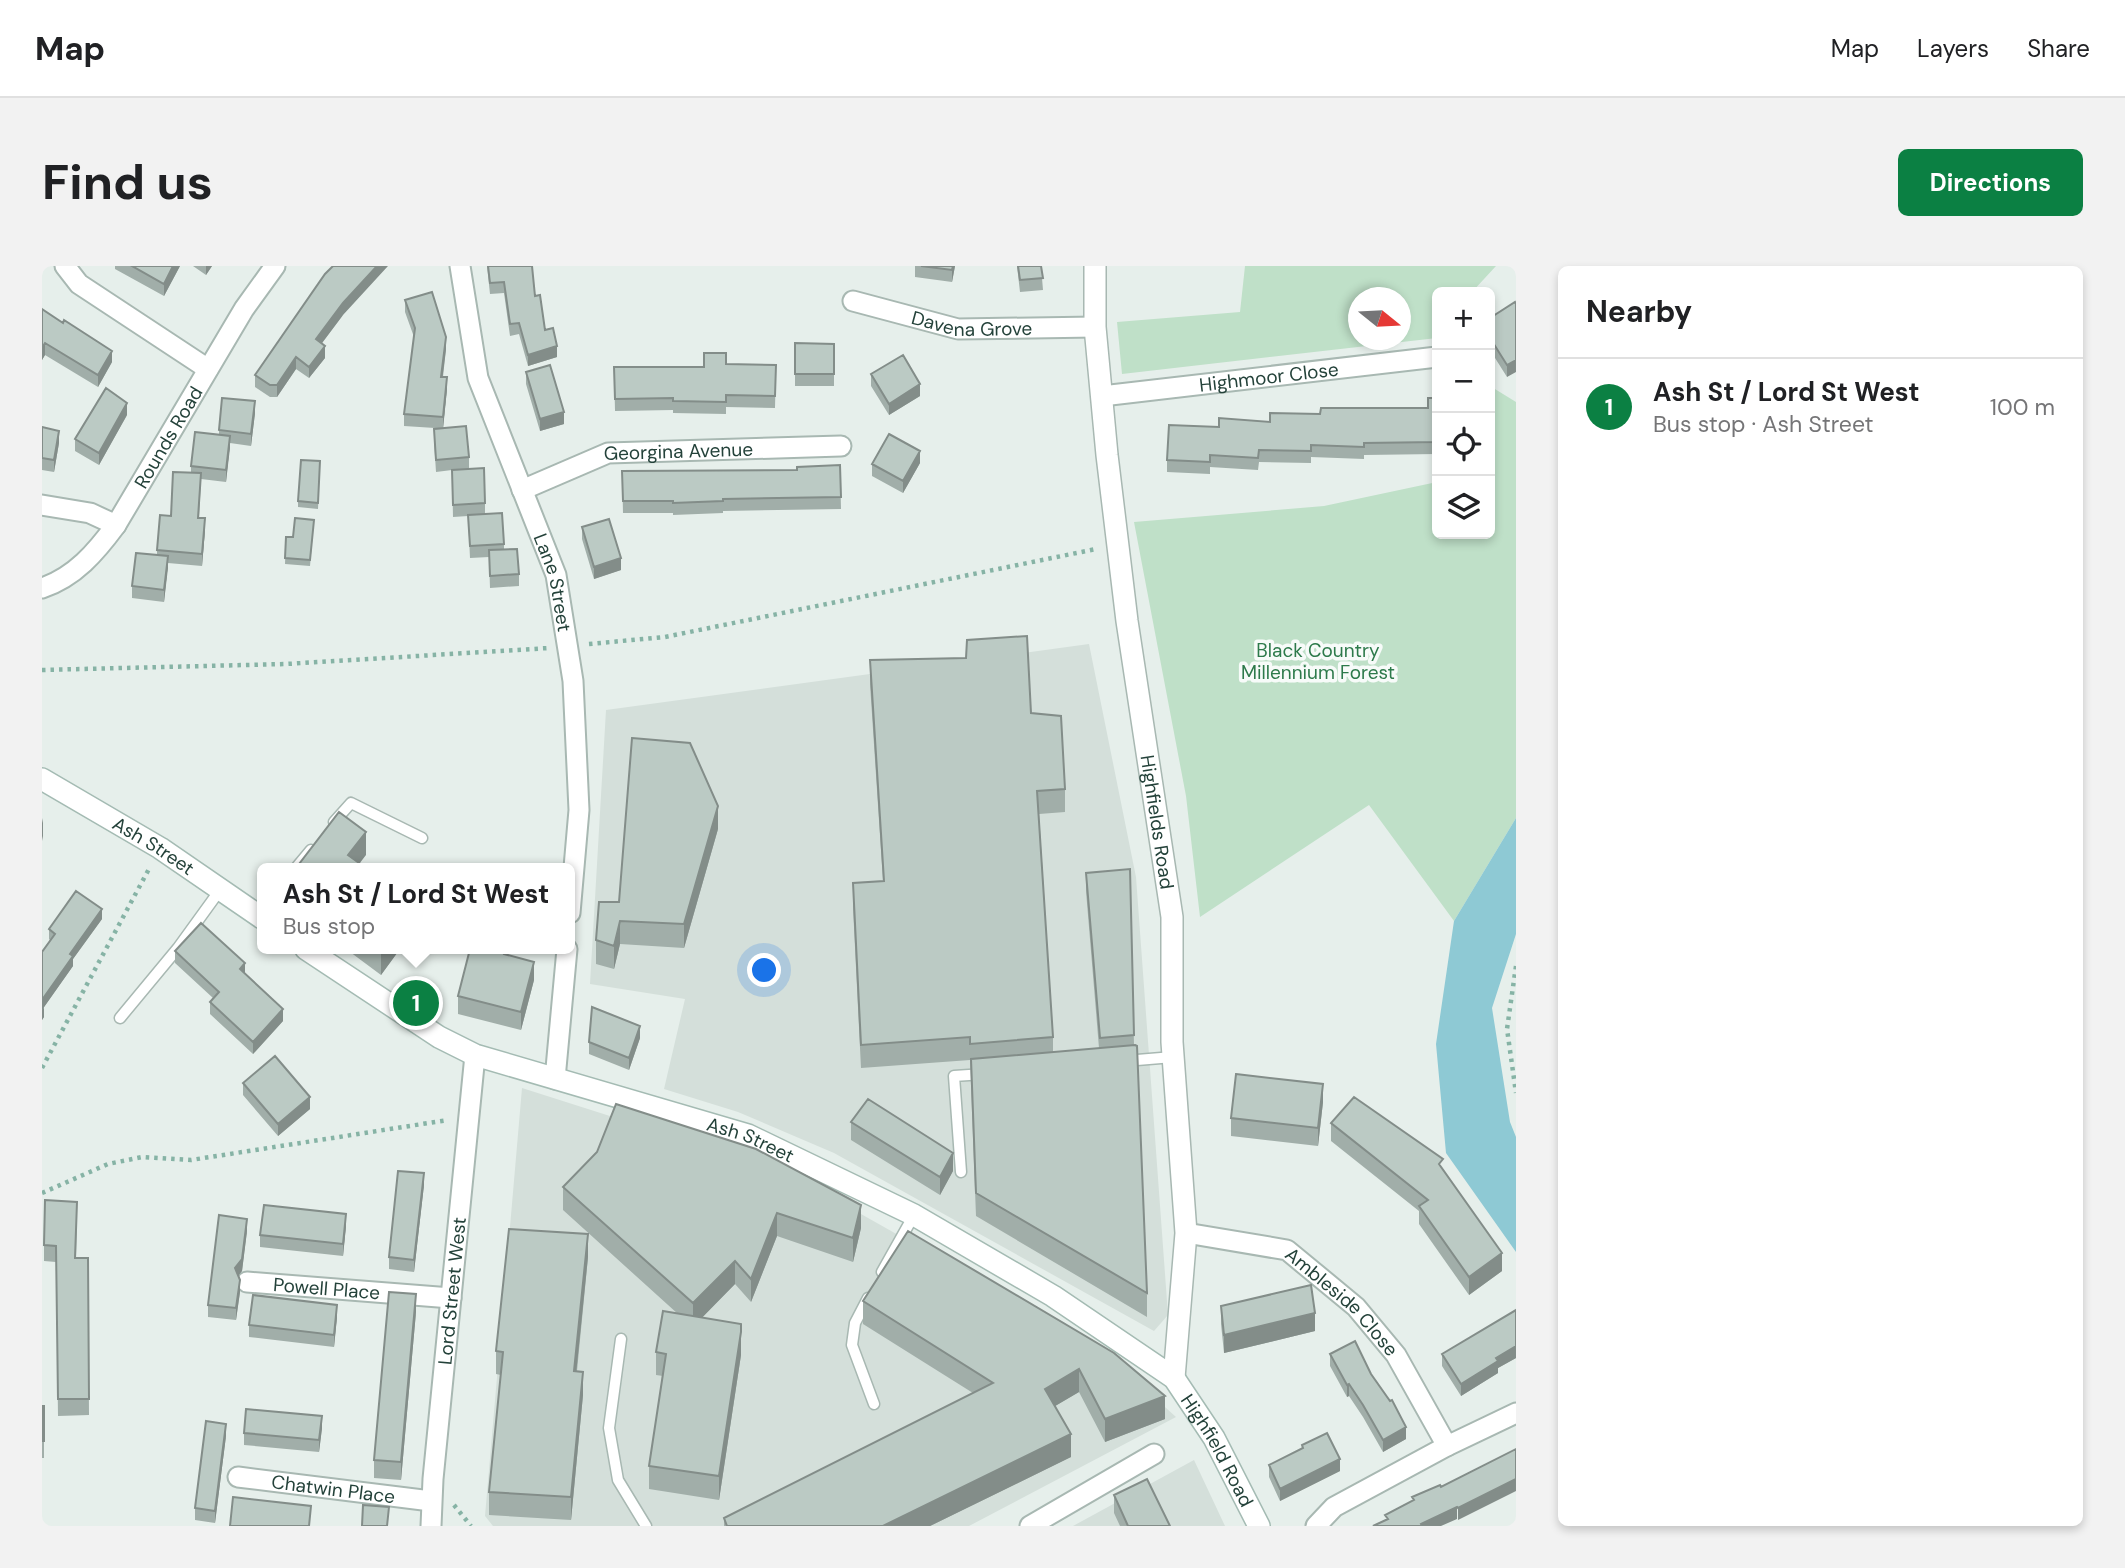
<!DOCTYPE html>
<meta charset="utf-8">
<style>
:root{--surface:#fff;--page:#f2f2f2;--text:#202124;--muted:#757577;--line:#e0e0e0;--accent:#0b8043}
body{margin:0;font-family:"DM Sans",sans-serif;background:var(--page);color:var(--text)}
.controls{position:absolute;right:21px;top:21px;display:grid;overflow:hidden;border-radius:10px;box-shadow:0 4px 10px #0003}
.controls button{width:63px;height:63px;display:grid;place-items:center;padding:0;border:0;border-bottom:2px solid var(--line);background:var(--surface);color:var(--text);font:35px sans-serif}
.compass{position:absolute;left:1306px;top:21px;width:63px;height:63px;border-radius:50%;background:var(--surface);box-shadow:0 4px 10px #0003;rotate:108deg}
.you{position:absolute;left:723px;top:705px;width:24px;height:24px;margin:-18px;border:5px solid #fff;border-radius:50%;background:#1a73e8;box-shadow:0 0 0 10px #1a73e833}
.badge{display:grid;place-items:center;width:46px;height:46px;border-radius:50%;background:var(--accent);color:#fff;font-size:23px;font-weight:700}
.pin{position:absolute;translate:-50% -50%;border:4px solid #fff;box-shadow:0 2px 7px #0006}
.popup{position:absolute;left:215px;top:597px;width:318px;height:91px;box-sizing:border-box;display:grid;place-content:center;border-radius:10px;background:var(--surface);filter:drop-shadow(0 2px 5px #0005);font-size:23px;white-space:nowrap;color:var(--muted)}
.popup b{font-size:26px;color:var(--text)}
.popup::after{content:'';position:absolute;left:50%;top:100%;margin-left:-14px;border:14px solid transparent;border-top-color:var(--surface)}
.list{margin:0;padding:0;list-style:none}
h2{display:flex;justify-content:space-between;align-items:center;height:91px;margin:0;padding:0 28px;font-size:30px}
h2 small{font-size:23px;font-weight:400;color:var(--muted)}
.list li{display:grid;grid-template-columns:46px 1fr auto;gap:21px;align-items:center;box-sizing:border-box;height:98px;padding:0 28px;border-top:2px solid var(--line)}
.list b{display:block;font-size:26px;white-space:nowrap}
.list p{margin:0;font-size:23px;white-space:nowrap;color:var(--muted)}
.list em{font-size:23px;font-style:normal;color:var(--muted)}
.icon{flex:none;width:38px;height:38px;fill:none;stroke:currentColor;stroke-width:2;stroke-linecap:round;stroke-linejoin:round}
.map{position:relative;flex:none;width:1474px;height:1260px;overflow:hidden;border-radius:10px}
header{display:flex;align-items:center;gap:42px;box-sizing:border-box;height:98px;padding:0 35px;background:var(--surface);border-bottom:2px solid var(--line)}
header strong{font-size:33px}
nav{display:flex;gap:38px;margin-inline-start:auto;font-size:24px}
.intro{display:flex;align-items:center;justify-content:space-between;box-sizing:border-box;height:168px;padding:0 42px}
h1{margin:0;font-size:49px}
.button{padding:18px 32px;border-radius:10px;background:var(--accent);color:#fff;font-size:24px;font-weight:700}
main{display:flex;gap:42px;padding:0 42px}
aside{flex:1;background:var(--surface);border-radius:10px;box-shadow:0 4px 10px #0003}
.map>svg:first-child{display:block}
</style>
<header>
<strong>Map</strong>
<nav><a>Map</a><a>Layers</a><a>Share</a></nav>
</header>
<div class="intro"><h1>Find us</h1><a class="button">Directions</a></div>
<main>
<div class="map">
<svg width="1474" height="1260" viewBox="0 0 1474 1260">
<rect width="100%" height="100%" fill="#e6efeb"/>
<path fill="#d4dfda" d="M1047,378L1094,611L1126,1049L1112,1065L792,887L696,846L622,823L643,733L548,718L564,444Z
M480,822L571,851L780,926L1060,1084L1134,1151L927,1260H451L443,1250Z
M1152,1194L1183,1260H1031Z"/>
<path fill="#bfe0c8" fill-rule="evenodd" d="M1203,0H1454L1430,26H1395V72L1080,108L1075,56L1198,46ZM1316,32H1358V74H1316Z
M1448,120L1474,136V552L1412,655L1327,539L1158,651L1144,530L1092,256L1282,240L1395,216V268H1448Z"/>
<path fill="#8ec9d4" d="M1474,552V668L1450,742L1468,856L1474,871V986L1404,887L1394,778L1412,655Z"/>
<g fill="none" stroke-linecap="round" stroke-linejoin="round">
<defs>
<path id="service" d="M292,556L309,537L380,572
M254,602L269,584
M78,752L136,682L178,624
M1083,795L1131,791
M919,906L912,810L942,808
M840,1006L872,949
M826,1032L813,1057L810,1079L832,1138
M579,1073L567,1162L576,1214L604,1260"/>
<g id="minor">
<path d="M23,0L37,18L166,103"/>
<path id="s1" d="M418,0L436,112L514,309L531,415L537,544L528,647"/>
<path id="s2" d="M811,35L916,63L1053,61"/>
<path id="s3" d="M1060,130L1395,91"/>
<path id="s4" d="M480,224L566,187L799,180"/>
<path d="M0,239L48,247L74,259"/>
<path id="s5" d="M0,322C33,311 54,286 74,259L202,43L233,0"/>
<path d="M513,813L525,683"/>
<path id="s6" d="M1144,967L1245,984L1314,1041L1354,1089L1405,1180L1292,1241L1274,1260"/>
<path id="s7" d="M205,1016L409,1032"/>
<path d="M1405,1180L1474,1147"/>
<path id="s8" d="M196,1211L389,1235"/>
<path id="s9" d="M389,1260L391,1213L433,789"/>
<path d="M988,1260L1112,1188"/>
</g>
<g id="tertiary">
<path id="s10" d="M1053,0V61L1065,189L1085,355L1130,651V776L1144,967L1132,1112"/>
</g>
<g id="secondary">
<path id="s11" d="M0,513L118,582L220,652"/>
<path id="s12" d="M264,683L397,771L433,789L706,869L872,949L1011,1030L1132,1112L1172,1172L1217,1260"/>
</g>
</defs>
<use href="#service" stroke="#a8b8b2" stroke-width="13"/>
<use href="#minor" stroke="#a8b8b2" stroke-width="23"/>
<use href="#tertiary" stroke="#a8b8b2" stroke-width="24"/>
<use href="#secondary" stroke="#a4bbb3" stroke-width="24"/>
<path stroke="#86b3a5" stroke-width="4.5" stroke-dasharray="3.5 5" stroke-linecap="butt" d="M547,378L623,371L1054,283
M0,404L244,398L507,382
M1474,700L1465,763L1474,827
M0,802L108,601
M0,927L66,898L100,891L149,894L406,854
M412,1239L429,1260"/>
<use href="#service" stroke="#fff" stroke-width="10"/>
<use href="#minor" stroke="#fff" stroke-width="19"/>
<use href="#tertiary" stroke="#fff" stroke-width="21"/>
<use href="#secondary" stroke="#fff" stroke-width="21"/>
</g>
<path fill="#a1aea9" d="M73,0H138L122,30L73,3Z
M151,0H170L164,9Z
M445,0H490L493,30L503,64L515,91L486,100L477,68L468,70L462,27L448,28Z
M873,0H913L910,16L873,11Z
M975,0H999L1001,24L978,26Z
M363,34L404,83L401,111L405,123L401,162L427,191V203L443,237V248L462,278V284L477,308V320L448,322L447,291L428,292L426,250L411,251L410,204L394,206L392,175V163L393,162L362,160V148L372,71L363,46Z
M1474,38L1465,111L1448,84V52Z
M0,43L70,96L56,121L3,89L0,94Z
M301,49L280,77L283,92L267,112L254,103L235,131H228L213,121V109Z
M753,77L792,78V120H753Z
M734,99L733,142L684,141V148L631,147V144L573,145L572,101Z
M484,106L522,158L498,165L484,118Z
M829,108L878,130L847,149L829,120Z
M1395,132V188L1322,189V193L1269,191V197L1217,196L1216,204L1168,201V208L1125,206V194L1177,161L1228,156L1278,148L1386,142Z
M213,147L209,180L188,177L184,216L159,213L157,252L163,264L160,300L126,297L122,336L90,332V320L115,289V284L129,250L149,207V200L177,169V164Z
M85,149L57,199L33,185V173Z
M0,161L17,177L12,206L0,204Z
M278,195L276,243L256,241V235Z
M878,197L861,227L830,210V198Z
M798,199L799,243L681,245V247L631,249V247H581L580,205L755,204Z
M272,254L268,300L243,298L244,271H251Z
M540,261L579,304L552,313L540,273Z
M828,394L989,447L1023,523V546L997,548L1011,771V786L1057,782L1044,625V607L1088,603L1092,779L1105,1027V1051L934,950L928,794L819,802L811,641V617L841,615L828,418Z
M676,563L642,682L578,678L572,703L554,698V674L577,636Z
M60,653L31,693V700L2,741V751L0,754V686L8,674L7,673V663Z
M304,683H358L339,709Z
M133,685L203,709L241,755L211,788L168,748V736L171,732L133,697Z
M466,689L492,714L479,764L416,748V730Z
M598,772L587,804L547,788V776Z
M201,817L268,843L236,870L201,829Z
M1281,836L1276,880L1189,870V852Z
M809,856L911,905L898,929L809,874Z
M1289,857L1401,903L1460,1005L1427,1029L1377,958V945L1289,875Z
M555,886L819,962L811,996L735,970L709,1036L693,1018L660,1051L699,1089L677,1234L607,1223V1200L621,1110L614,1109V1086L636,1048L521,944V921Z
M382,919L372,1006L347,1003V991Z
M35,952L34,992H46L47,1149L16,1150L14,996L2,995V979Z
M304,960L301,990L218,981V969Z
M205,965L200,1005L196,1010L198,1026L194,1054L166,1051V1039Z
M866,965L1123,1153L1063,1176L1037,1126L1013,1140L1029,1191L888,1260H682V1252L931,1127L821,1058V1035Z
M546,991L535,1105L541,1129L529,1254L447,1249V1226L459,1109L454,1108V1085Z
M1179,1040L1273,1065L1182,1087L1179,1058Z
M1474,1044V1092L1456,1102V1107L1419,1130L1400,1100V1088Z
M374,1046L359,1214L332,1212V1194Z
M295,1051L292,1081L207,1071V1059Z
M1288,1088L1329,1108L1364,1173L1341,1186L1321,1151L1307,1130L1305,1131L1288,1100Z
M0,1140H2V1192H0Z
M280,1162L277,1186L202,1179V1167Z
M184,1170L173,1257L153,1254V1242Z
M1260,1179L1298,1205L1238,1235L1227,1211V1199L1260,1183Z
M1072,1229L1128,1260H1078L1072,1247Z"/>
<path fill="#838d89" d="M131,0H138L122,30V18Z
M164,0H170L164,9Z
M335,0H346L301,49L274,85V73L301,37Z
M911,0H913L910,16V4Z
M404,71V83L399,123V111Z
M3,77V89L0,94V82Z
M283,80V92L267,112V101Z
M515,80V91L486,100V89Z
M70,85V96L56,121V109Z
M254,91V103L235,131V119Z
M1474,94V106L1465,111V99Z
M405,111V123L401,163V151Z
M878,118V130L847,149V138Z
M213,135V147L209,180V168Z
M85,137V149L57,199V187Z
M522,146V158L498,165V153Z
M17,165V177L12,206V194Z
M188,170V182L184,216V204Z
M878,185V197L861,227V215Z
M163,252V264L160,300V288Z
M126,290V302L122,336V324Z
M579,292V304L552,313V301Z
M676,540V563L642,682V658Z
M1,552V570L0,575V557Z
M324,566V589L314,602L306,589Z
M60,643V653L31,693V700L0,744V734L28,688Z
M578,655V678L572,703V680Z
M341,683H358L339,709V686Z
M463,683H467L462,706V688Z
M492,696V714L479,764V746Z
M203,697V709L198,703Z
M2,742V751L0,754V744Z
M241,743V755L211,788V776Z
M598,760V772L587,804V792Z
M1281,818V836L1276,880V862Z
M268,831V843L236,870V858Z
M911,887V905L898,929V911Z
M382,907V919L372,1006V994Z
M819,939V962L811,996V972Z
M735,947V970L709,1036V1013Z
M304,948V960L301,990V978Z
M205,953V965L200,1005L193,1014V1002Z
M546,968V991L532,1128V1105Z
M1460,987V1005L1427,1029V1011Z
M693,995V1018L651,1061V1037Z
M198,1014V1026L194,1054V1042Z
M374,1028V1046L359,1214V1196Z
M295,1039V1051L292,1081V1069Z
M1273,1047V1065L1182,1087V1069Z
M699,1066V1089L677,1234V1210Z
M1474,1080V1092L1456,1102V1107L1419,1130V1118L1454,1092Z
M1037,1103V1126L1003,1146V1123Z
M541,1106V1129L529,1254V1231Z
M1307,1118V1130L1305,1131V1119Z
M1123,1130V1153L1063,1176V1153Z
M280,1150V1162L277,1186V1174Z
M184,1158V1170L173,1257V1245Z
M1364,1161V1173L1341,1186V1174Z
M1029,1168V1191L888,1260H841Z
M1298,1193V1205L1238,1235V1223Z
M1474,1213V1225L1416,1254V1242Z
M1415,1241V1253L1399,1260H1379V1258Z"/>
<path fill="#bbcac4" stroke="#838d89" stroke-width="2" d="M90,0H131L122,18Z
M291,0H335L301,37L274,73L283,80L267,101L254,91L235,119H228L213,109L283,8Z
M446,0H490L493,30L498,29L503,64L511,62L515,80L486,89L477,57L468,58L462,16L448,17Z
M879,0H911L910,4Z
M976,0H999L1001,12L978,14Z
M390,26L404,71L399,111H405L401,151L362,148L373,62L363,34Z
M1473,36L1474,38V94L1465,99L1448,72V52Z
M0,43L21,57L22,54L70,85L56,109L3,77L0,82Z
M753,77L792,78V108H753Z
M662,87H684V98L734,99L733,130L684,129V136L631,135V132L573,133L572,101H662Z
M861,89L878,118L847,138L829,108Z
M508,99L522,146L498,153L484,106Z
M64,122L85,137L57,187L33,173Z
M180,132L213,135L209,168L177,164Z
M1386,132H1395V176L1322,177V181L1269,179V185L1217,184L1216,192L1168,189V196L1125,194L1127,159L1177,161V152L1228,156V147L1278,148L1279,142H1386Z
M424,160L427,191L394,194L392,163Z
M0,161L17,165L12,194L0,192Z
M153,166L188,170L184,204L149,200Z
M847,168L878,185L861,215L830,198Z
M259,194L278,195L276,237L256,235Z
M798,199L799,231L681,233V235L631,237V235H581L580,205L755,204V201Z
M442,202L443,237L411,239L410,204Z
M131,206L159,207L156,252H163L160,288L115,284L118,249L129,250Z
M460,247L462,278L428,280L426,249Z
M253,252L272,254L268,294L243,292L244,271H251Z
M567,253L579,292L552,301L540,261Z
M475,283L477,308L448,310L447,284Z
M94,287L126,290L122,324L90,320Z
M985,370L989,447L1019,450L1023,523L995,525L1011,771L928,778V771L819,779L811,617L842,615L828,394L924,392L925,374Z
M590,472L648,477L676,540L642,658L578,655L572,680L554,674L557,636H577Z
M297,546L324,566L306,589L324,602H254Z
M1088,603L1092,769L1058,772L1044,607Z
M34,625L60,643L28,688L31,690L0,734V686L13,668L7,663Z
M159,657L203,697L198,703L241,743L211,776L168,736L177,726L133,685Z
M428,683H463L462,688L492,696L479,746L416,730Z
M550,741L598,760L587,792L547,776Z
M1093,779L1095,780L1105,1027L934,927L929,793Z
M233,790L268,831L236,858L201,817Z
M1194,808L1281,818L1276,862L1189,852Z
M1312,831L1401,893L1397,898L1460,987L1427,1011L1377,940L1386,934L1289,857Z
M826,833L911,887L898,911L809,856Z
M574,838L714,883L819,939L811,972L735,947L709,1013L693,995L651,1037L521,921L555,886Z
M356,905L382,907L372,994L347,991Z
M3,934L35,936L33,992H46L47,1133H16L14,980L2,979Z
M222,939L304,948L301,978L218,969Z
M177,949L205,953L200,993L193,1002L198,1014L194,1042L166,1039Z
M467,963L546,968L532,1105L541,1106L529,1231L447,1226L461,1086L454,1085Z
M866,965L1072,1087L1123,1130L1063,1153L1037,1103L1003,1123L1029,1168L841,1260H685L682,1252L951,1117L821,1035Z
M1269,1019L1273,1047L1182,1069L1179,1040Z
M347,1026L374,1028L359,1196L332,1194Z
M211,1029L295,1039L292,1069L207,1059Z
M1474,1044V1080L1454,1092L1456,1095L1419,1118L1400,1088Z
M621,1045L699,1058V1066L677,1210L607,1200L624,1088L614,1086Z
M1313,1075L1329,1108L1348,1135L1350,1134L1364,1161L1341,1174L1321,1139L1307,1118L1305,1119L1288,1088Z
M0,1140H2V1175H0Z
M204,1143L280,1150L277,1174L202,1167Z
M164,1155L184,1158L173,1245L153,1242Z
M1285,1167L1298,1193L1238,1223L1227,1199L1261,1182L1260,1179Z
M1474,1183V1213L1416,1242L1415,1241L1379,1258L1380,1260H1331L1346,1253L1343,1249L1372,1234L1370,1231L1398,1219L1399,1221Z
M1105,1213L1128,1260H1086L1072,1229Z
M191,1231L269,1240L267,1260H188Z
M321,1239L347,1241L345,1260H320Z"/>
<g text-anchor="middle" stroke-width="7" stroke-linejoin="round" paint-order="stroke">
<g font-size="19" fill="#24423a" stroke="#f7fbf9">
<text dy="7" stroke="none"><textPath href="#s2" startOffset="122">Davena Grove</textPath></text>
<text dy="7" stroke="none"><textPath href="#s3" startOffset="168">Highmoor Close</textPath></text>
<text dy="7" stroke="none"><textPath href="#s5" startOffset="201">Rounds Road</textPath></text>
<text dy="7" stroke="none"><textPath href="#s4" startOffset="164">Georgina Avenue</textPath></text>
<text dy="7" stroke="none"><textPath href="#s1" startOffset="332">Lane Street</textPath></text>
<text dy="7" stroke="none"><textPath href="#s10" startOffset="560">Highfields Road</textPath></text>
<text dy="7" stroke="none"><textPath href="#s11" startOffset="130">Ash Street</textPath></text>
<text dy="7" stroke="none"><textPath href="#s12" startOffset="488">Ash Street</textPath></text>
<text dy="7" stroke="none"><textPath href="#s7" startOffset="80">Powell Place</textPath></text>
<text dy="7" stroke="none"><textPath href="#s9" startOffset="236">Lord Street West</textPath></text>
<text dy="7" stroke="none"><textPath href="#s6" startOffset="178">Ambleside Close</textPath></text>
<text dy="7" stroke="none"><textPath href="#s12" startOffset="1060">Highfield Road</textPath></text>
<text dy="7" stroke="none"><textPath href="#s8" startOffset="96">Chatwin Place</textPath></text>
</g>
<g font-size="19" fill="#2d7a4b" stroke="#f7fbf9">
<text x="1276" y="391">Black Country<tspan x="1276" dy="22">Millennium Forest</tspan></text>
</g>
</g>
</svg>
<div class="controls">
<button>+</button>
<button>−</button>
<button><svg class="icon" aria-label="locate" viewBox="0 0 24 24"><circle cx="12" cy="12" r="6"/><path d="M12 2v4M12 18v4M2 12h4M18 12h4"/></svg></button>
<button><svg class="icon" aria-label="layers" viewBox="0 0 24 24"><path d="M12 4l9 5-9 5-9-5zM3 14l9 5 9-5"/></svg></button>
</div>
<svg class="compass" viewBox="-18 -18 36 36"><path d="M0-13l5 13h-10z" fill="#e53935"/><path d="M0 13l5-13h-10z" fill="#757577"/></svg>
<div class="you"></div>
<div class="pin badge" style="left:374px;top:737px">1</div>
<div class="popup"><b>Ash St / Lord St West</b>Bus stop</div>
</div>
<aside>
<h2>Nearby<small></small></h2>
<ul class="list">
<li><span class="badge">1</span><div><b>Ash St / Lord St West</b><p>Bus stop · Ash Street</p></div><em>100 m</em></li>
</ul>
</aside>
</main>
